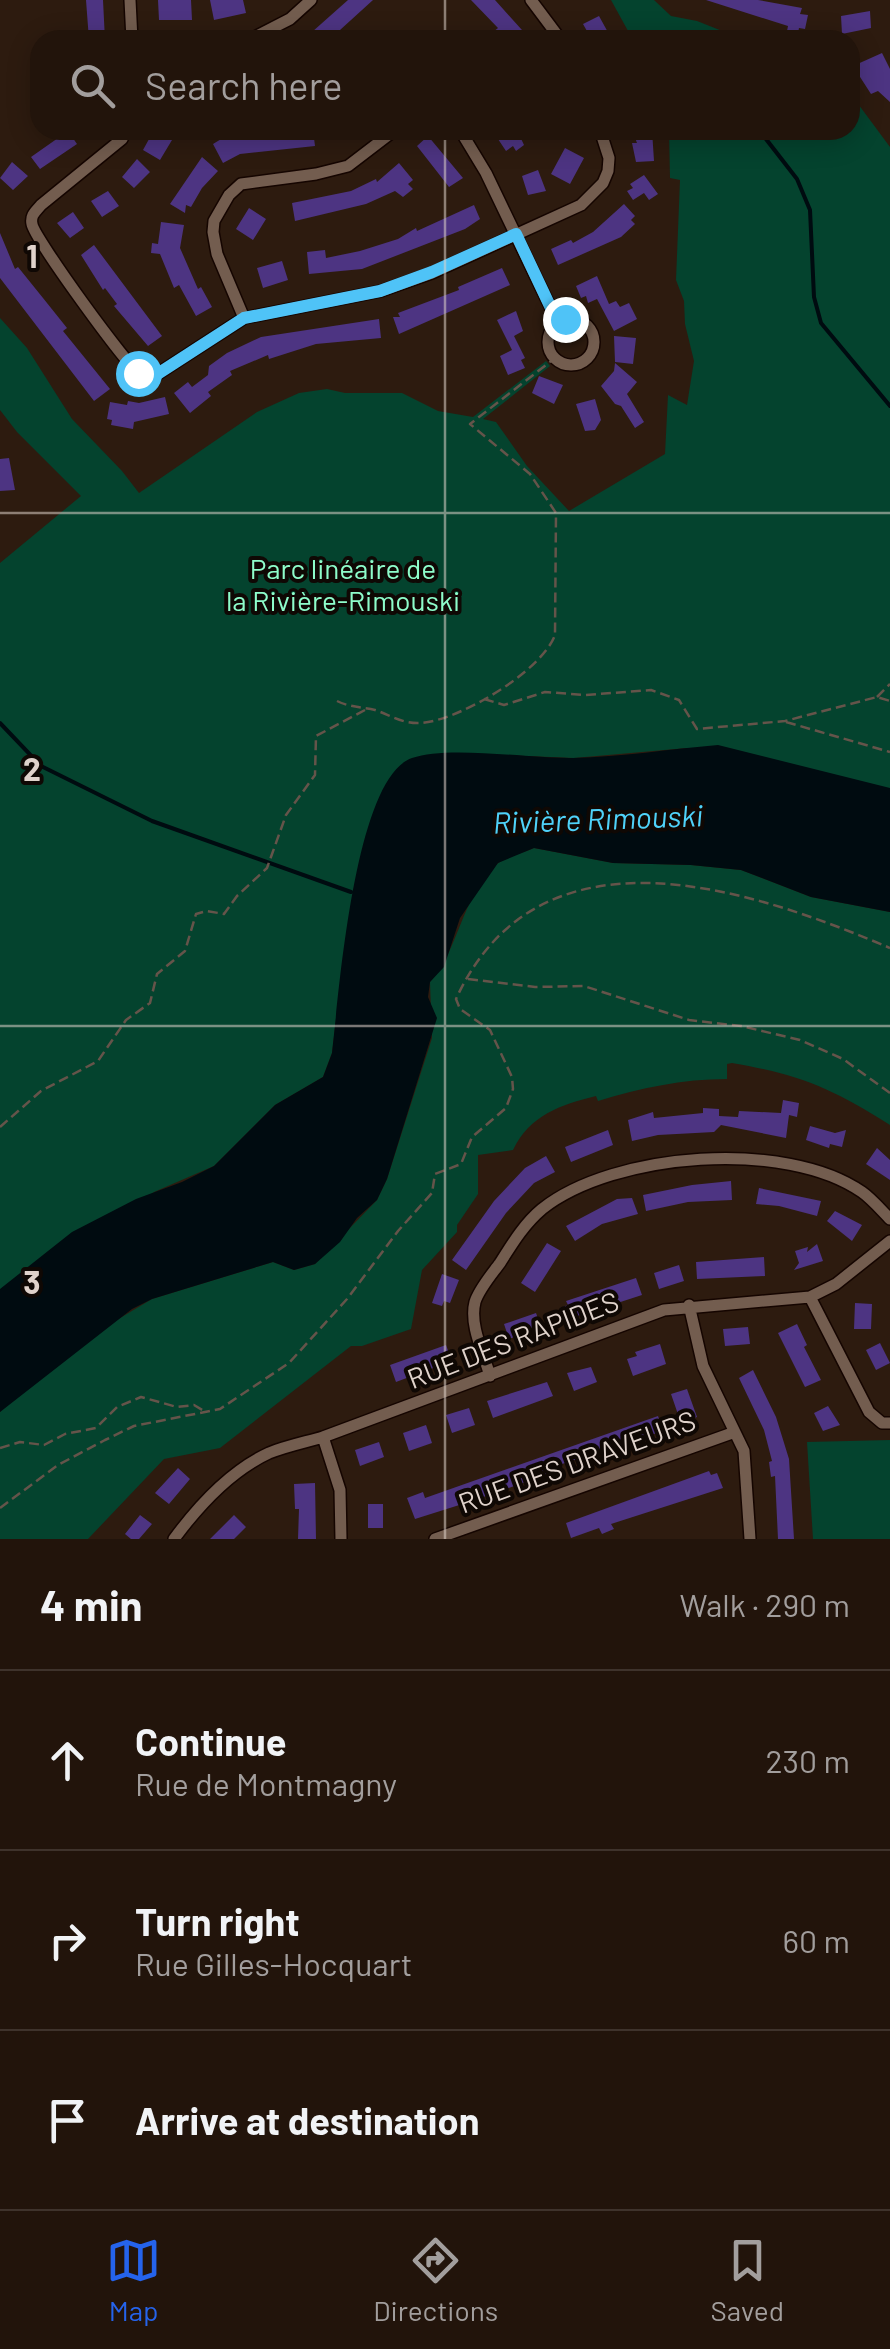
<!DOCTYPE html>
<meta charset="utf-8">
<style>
:root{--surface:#22140b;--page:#2a1d14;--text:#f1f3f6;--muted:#a29e9d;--line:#3f332c;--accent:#2563eb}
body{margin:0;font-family:Barlow,sans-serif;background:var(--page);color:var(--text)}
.stop{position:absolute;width:30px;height:30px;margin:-22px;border:8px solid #4fc3f7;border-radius:50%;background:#fff}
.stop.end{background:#4fc3f7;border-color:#fff;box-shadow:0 2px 10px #0008}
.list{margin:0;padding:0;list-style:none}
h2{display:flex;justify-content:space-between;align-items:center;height:130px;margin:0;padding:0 40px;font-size:42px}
h2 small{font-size:32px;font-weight:400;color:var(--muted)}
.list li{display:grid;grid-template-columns:65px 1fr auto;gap:30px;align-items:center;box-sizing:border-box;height:180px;padding:0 40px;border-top:2px solid var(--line)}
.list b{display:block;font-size:38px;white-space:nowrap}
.list p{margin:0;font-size:32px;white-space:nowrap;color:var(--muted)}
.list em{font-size:32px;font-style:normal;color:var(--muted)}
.icon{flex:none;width:55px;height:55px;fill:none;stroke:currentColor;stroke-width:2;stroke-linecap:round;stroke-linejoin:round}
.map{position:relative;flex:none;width:890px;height:1539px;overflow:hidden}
.search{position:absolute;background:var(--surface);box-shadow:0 5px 25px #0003;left:30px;right:30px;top:30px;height:110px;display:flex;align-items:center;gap:25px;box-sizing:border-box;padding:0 35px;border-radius:30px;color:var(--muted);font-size:38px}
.sheet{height:670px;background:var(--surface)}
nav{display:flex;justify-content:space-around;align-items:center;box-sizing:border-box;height:140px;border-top:2px solid var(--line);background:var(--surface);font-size:28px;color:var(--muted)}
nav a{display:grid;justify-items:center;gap:5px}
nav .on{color:var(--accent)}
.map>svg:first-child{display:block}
</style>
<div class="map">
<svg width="890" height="1539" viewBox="0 0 890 1539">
<rect width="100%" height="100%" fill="#2d1b0f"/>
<path fill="#04432e" d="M611,0H654L671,16L697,21L745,40H633Z
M850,93L890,147V790L687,748L574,758L500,755L338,1003L332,1053L323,1077L275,1105L214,1166L154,1192L0,1296V563L81,496L17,432L0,410V318L27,348L72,419L122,471L139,493L257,412L299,393L327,389L345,393H402L438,411L473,417L546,361L550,366L483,419L496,422L527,466L569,511L665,454L668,395L687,405L694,361L685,324L684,301L676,280L680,180L670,178L669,130H850Z
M534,848L613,863L691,865L741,870L811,897L890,912V1125C831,1088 801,1075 732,1063L727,1064V1079C682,1079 641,1088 598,1101L596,1096C560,1105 530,1115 513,1150L478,1155V1194L457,1225V1232L422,1270L411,1329L362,1346H351L220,1448L164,1459L88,1539H0V1412L12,1401L110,1324L152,1299L273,1262L294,1270L315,1264L377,1200L387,1179L432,1038L430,982C459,950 462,895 497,864C506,857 523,853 534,848Z
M890,1440V1539H813L807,1442Z"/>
<path fill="#000b10" d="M718,745L890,788V912L811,897L741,870L691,865L613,863L534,848L498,863L460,918L444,967L430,982L428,997L437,1018L387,1179L377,1200L357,1218L340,1242L315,1264L294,1270L273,1262L152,1299L132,1309L0,1412V1289L72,1232L136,1199L182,1182L214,1166L275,1105L323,1077L332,1053C339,995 354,778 412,758C448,745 532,759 573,758C621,757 670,749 718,745Z"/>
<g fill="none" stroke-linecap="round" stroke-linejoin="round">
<path stroke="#000b10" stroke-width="4" d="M759,130L797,179L810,210L814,297L821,323L890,406
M0,723L41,766L152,821L351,892"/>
</g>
<path fill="#4d3482" d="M86,0H103L105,40H89Z
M158,0H191L192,20H159Z
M210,0H243L246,13L214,20Z
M348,0H373L329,40H318L312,32Z
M471,0H495L531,40H501L493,32L498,28Z
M706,0H758L802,8L800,14L808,15L805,29L799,28L798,33L787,31L788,26Z
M870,11L871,28L842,34L841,16Z
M599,16L610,36L592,40L583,24Z
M882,53L890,69V102L878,91L871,94L853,66Z
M154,130H178L160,160L143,150Z
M313,130L315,146L240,154L223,163L213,144L231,133L233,136Z
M492,130H517L524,145L516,151L513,146L506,151Z
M632,130H652L654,161L636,162L632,143H637Z
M68,131L77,144L40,169L31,157Z
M428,136L463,178L449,187L417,146Z
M565,148L584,158L570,184L551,174Z
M202,157L218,171L202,188L191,207L186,205L185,213L170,204Z
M137,159L150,172L134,188L122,177Z
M12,162L28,176L13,190L0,178Z
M399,163L413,180L408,184L413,189L403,197L395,191L366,204L295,221L292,203L351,191L376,179L377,182Z
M538,170L546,191L528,195L522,176Z
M644,175L658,194L649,200L644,193L633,200L627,191L633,188L630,184Z
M108,191L119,206L102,217L91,201Z
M624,204L635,216L631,220L635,224L621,237L558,265L551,249L571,240L573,243L593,232Z
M474,205L480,219L465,229L362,269L309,274L307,252L325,250L326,258L360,251L398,239L416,228L417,231Z
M249,208L266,219L253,240L236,229Z
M73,212L84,228L70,238L57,223Z
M161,222L184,225L180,248L198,289L201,287L212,307L196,316L179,285L174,288L160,254L151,253L152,243L158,244Z
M0,233L15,269L18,267L43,298L67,328L63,331L110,389L94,401L0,278Z
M94,245L162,336L148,346L114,306L117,304L105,288L103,290L81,255Z
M282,261L288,280L263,288L257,268Z
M502,268L510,285L399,334L393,317H400L398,313L459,290L458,287Z
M597,276L609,304L616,301L620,307L629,303L637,319L614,331L597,299L588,303L586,296L581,298L576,286Z
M516,311L523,331L514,336L525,358L521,360L525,368L508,375L500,356L512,350L497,320Z
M379,319L381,338L316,344L269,359L268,355L230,371L232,375L208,392L211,396L190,413L174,393L188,382L192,387L208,375L209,366L227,353L261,337Z
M614,336L636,338L633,364L615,362Z
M615,363L637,382L627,394L644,422L635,428L621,406L615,404L601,386L614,371Z
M539,376L563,385L554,404L532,393Z
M165,397L169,414L134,422L133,429L111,425L112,420L107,419L110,402L127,405L128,401L139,403Z
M595,399L601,420L595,430L585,431L576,404Z
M9,458L15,490L0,491V459Z
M783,1100L799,1103L797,1117L789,1115L786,1138L721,1125L714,1132L658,1135L632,1141L628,1120L653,1112L654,1118L703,1113V1108L719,1109V1116L738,1117L739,1111L781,1113Z
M810,1126L835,1133L846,1130L842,1147L830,1144L829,1148L806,1140Z
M608,1130L613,1145L571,1162L565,1147Z
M877,1148L890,1160V1180L866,1164Z
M546,1156L555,1172L534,1183L506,1213L466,1270L452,1260L494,1201L525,1168Z
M731,1181L732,1200L688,1202L646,1211L643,1195L692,1185Z
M759,1188L821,1201L817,1216L779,1206L756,1204Z
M632,1198L638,1214L602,1224L575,1241L566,1226L617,1199Z
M835,1211L862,1225L852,1241L827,1221Z
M547,1243L561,1251L535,1292L521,1283Z
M817,1244L823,1261L794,1270L799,1263L795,1251L808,1247L807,1252Z
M764,1257L765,1276L697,1279L696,1262Z
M679,1265L684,1281L659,1289L654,1273Z
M442,1274L459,1280L450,1303L444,1301L442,1306L432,1303Z
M636,1278L642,1295L565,1320L560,1308L568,1305L566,1301Z
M855,1303L872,1304L871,1329H854Z
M536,1313L541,1327L509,1339L504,1324Z
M797,1324L807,1345L804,1347L821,1380L805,1387L778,1333Z
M748,1327L750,1344L725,1346L723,1329Z
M880,1343L890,1363L876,1370L866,1350Z
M660,1344L666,1364L633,1376L627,1359L637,1356L635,1352Z
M446,1345L452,1361L396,1382L390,1365Z
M591,1367L597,1382L574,1391L567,1373Z
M753,1370L776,1417L789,1459L794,1539H778L775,1476L771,1477L769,1462L772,1461L764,1430L739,1378Z
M547,1382L553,1396L493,1418L487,1401Z
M687,1389L697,1417L681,1423L671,1394Z
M828,1406L840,1425L823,1431L814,1413Z
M469,1408L475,1425L452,1433L446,1415Z
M658,1416L663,1431L559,1465L560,1470L472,1501L415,1519L407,1498L423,1492L425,1498Z
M426,1425L432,1443L409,1451L403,1433Z
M379,1442L384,1457L360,1466L355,1450Z
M178,1468L190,1479L169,1504L155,1493Z
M709,1471L711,1475L717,1473L723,1488L611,1524L614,1529L602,1534L599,1528L571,1538L566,1523Z
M315,1483L316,1539H298L299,1509H295L294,1484Z
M368,1504H383V1528H368Z
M140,1515L152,1524L139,1539H131L125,1534Z
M234,1515L246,1527L234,1539H210Z"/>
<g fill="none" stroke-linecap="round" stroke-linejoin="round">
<defs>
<path id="minor" d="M130,0L132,40
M531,0L561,40
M249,40L290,19L311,0
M126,130L122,139L41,205C36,211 30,215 32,224C34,238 129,369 141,375C147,377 150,376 156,375L244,318L381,291L432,273L581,205L603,183L608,171L609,158L600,130
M460,130L486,173L558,323
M244,318L217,254L213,232L214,221L229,195L241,184L316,174L348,166L395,130
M548 342a23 23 0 1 1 46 0a23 23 0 1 1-46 0Z
M810,1297L869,1412L882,1423H890
M689,1305L703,1366L744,1451L750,1539
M490,1376C484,1354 469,1325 475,1302C479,1289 492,1274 500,1263C512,1244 524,1224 542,1209C614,1152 786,1139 862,1192C872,1199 881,1210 890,1219
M323,1437L340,1490L341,1539
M174,1539C199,1505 230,1471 269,1453C286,1446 306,1442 323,1437L664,1310L810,1297L836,1284L890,1241
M435,1539L735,1432"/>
</defs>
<use href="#minor" stroke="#150500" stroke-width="14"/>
<path stroke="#65544a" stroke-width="2.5" stroke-dasharray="10 5" stroke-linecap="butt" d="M877,697L890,684
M484,699L504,705L545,692L585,695L651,690L679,700L697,729L785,721L877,697L890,701
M337,701C349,707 361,707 375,710C390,715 403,724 420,723C459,721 542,671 555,635L556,513L530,474L470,424L555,358
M786,722L890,752
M468,979L535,987L584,986L689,1020L741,1026L800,1040L843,1059L890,1093
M0,1127L41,1091L98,1061L126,1020L150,1003L157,974L185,951L196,914L207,911L224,914L237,896L267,868L286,815L315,775L316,736L365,710
M0,1448L20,1442L44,1445L65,1434L96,1428L117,1407L141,1397L177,1407L194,1405L204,1411
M0,1508L58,1465L105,1440L134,1426L220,1409L289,1363L347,1299L398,1231L432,1193L435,1174L461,1164L472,1137L506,1108L513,1089L512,1077L490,1030L460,1009L456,999C539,818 749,888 890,948"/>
<use href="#minor" stroke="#735d4f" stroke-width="11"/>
</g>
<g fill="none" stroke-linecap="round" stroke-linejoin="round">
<path stroke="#4fc3f7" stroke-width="12" d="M138,373L145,377L156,375L244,318L380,291L432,272L516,234L558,323L565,319"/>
</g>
<path fill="none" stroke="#dfd2cb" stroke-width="2.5" stroke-opacity="0.55" d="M445,0V40M445,130V1539M0,513H890M0,1026H890"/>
<g text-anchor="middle" stroke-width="8" stroke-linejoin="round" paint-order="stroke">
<g font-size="28" fill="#8efdcb" stroke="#0f0804">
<text x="343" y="579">Parc linéaire de<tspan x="343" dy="32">la Rivière-Rimouski</tspan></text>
</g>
<g font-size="28" fill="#dfd2cb" stroke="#0f0804">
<text transform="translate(513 1340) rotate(-21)" y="10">RUE DES RAPIDES</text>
<text transform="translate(577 1462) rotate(-20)" y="10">RUE DES DRAVEURS</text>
</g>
<g font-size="30" font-style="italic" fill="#4fd2f9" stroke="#0f0804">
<text transform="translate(598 820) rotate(-2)" y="10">Rivière Rimouski</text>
</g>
</g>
<g font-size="32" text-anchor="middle" font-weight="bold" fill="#dfd2cb" stroke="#0f0804" stroke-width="8" stroke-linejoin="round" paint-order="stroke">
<text x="32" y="268">1</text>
<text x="32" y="781">2</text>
<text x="32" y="1294">3</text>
</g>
</svg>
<div class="stop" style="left:138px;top:373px"></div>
<div class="stop end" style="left:565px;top:319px"></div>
<div class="search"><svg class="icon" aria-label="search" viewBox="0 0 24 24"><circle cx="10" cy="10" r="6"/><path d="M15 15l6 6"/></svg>Search here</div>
</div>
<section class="sheet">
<h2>4 min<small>Walk · 290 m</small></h2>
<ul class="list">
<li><svg class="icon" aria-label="ahead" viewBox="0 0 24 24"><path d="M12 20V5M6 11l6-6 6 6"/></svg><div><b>Continue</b><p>Rue de Montmagny</p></div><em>230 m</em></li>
<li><svg class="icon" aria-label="right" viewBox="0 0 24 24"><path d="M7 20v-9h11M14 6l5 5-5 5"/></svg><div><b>Turn right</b><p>Rue Gilles-Hocquart</p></div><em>60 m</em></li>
<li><svg class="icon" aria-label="arrive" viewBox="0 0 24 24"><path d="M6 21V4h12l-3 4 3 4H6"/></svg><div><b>Arrive at destination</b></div></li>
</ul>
</section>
<nav>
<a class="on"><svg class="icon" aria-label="map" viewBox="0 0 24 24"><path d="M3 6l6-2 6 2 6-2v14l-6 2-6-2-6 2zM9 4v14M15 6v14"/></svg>Map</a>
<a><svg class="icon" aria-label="directions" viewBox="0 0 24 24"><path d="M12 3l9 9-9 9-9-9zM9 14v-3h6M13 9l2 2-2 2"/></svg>Directions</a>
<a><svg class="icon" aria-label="saved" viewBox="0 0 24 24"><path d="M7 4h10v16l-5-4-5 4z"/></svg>Saved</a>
</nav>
